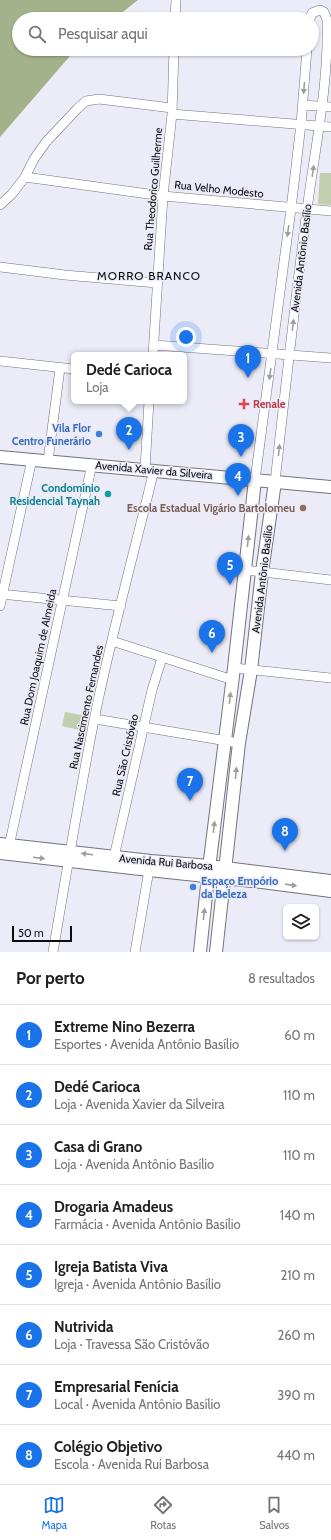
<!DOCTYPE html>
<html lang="pt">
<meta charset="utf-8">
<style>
:root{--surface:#fff;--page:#f2f2f2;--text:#202124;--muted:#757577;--line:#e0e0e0;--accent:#1a73e8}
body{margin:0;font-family:Cabin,sans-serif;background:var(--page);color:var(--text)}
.controls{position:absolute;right:12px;bottom:12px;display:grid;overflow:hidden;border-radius:6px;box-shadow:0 1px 3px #0004}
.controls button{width:36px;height:36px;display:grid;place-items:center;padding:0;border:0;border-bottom:1px solid var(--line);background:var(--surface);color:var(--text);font:20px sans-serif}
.scale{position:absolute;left:12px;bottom:10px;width:60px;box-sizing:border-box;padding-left:4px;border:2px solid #0d0d11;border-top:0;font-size:11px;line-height:14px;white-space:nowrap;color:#0d0d11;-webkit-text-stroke:3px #ececf8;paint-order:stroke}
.you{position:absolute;left:186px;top:337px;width:14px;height:14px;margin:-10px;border:3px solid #fff;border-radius:50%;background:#1a73e8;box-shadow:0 0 0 6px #1a73e833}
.badge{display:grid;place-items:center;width:26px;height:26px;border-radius:50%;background:var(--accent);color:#fff;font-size:13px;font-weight:700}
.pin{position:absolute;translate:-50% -33px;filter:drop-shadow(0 1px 2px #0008)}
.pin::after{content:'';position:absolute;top:21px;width:14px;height:12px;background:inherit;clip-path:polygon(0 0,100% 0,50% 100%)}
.popup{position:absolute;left:71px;top:352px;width:116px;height:52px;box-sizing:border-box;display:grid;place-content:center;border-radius:6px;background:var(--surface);filter:drop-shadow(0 1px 3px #0005);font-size:13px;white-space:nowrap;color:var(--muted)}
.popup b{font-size:15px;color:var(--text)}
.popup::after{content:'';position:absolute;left:50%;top:100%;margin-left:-8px;border:8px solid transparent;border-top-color:var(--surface)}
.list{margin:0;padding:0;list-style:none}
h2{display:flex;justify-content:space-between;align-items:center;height:52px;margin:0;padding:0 16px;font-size:17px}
h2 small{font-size:13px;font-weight:400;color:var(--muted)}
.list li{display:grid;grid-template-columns:26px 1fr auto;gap:12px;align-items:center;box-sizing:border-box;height:60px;padding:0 16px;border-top:1px solid var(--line)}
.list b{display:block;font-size:15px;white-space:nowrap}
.list p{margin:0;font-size:13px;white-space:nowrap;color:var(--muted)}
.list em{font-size:13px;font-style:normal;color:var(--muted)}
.icon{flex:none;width:22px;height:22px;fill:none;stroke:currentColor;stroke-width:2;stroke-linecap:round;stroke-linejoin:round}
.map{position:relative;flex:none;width:331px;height:952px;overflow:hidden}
.search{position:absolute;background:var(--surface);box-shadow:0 1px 3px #0004;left:12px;right:12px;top:12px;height:44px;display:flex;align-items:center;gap:10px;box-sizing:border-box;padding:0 14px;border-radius:22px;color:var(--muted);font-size:15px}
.sheet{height:532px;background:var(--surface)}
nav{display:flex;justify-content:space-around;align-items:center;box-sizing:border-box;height:56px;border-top:1px solid var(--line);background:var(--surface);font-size:11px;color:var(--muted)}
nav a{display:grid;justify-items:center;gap:2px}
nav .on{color:var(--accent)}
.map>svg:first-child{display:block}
</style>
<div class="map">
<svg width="331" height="952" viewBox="0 0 331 952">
<rect width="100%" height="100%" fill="#ececf8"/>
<path fill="#c2ceae" d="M320,173H331V205L318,204Z
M65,712L87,716L83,731L62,726Z"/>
<path fill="#a3b28a" d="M0,0H138L114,19H19V49H76L0,137Z"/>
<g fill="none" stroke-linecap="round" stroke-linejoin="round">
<defs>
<path id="minor" d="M175,19L176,0
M303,105L331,107
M172,114L331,127
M25,177L163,196L331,211
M0,205L12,194L25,177L34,159L46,142L78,108L86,101L99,99L172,108
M0,267L65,275L157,283
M154,345L331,358
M153,355L163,196L172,114L174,49
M0,361L74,369
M48,461L60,368
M145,469L149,401
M255,480L291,209L301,124L307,49
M275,482C285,391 295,301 307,210C315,147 329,84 327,20L324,12L320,10L312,13L310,19
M245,570L331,580
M0,594L121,606
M0,606L32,459
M112,641L233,680
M234,668L331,678
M95,719L239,743
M8,851L92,464
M114,857L152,690L162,658
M53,952C66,875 79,797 94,720C111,636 134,553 154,470
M135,952L149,870"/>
<path id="secondary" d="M0,457L331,487
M0,844L151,861L209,866L331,881
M0,853L149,870L262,882L331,891
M200,952L208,876L234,668L255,480
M216,952L239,743L251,670L262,572L275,482"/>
</defs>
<use href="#minor" stroke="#72737d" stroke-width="10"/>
<use href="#secondary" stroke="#72737d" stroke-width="14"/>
<use href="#minor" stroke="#fff" stroke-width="9"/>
<use href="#secondary" stroke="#fff" stroke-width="12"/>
</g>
<defs><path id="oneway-solid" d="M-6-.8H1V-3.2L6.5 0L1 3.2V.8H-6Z"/></defs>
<g fill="#9e9ea0">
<use href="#oneway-solid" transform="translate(304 88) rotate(95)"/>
<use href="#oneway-solid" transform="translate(313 171) rotate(-82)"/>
<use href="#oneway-solid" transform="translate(288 231) rotate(98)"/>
<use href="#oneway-solid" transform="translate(293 325) rotate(-83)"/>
<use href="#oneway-solid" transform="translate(270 374) rotate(98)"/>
<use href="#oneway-solid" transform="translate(279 450) rotate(-84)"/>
<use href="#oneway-solid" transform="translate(248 541) rotate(-84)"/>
<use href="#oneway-solid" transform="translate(230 698) rotate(-83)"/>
<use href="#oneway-solid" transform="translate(236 773) rotate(-84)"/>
<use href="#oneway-solid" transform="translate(214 827) rotate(-83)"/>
<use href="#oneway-solid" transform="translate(87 854) rotate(-173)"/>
<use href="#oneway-solid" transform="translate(39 858) rotate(7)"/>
<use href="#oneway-solid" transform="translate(291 885) rotate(8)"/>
<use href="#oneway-solid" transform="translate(204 914) rotate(-84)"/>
</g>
<path fill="#e0444e" stroke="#ececf8" stroke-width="1.5" d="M242 398h4v4h4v4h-4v4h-4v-4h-4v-4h4z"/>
<g fill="#3f7fe0" stroke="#ececf8" stroke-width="1.5">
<circle cx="99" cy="434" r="4"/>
<circle cx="193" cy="887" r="4"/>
</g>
<circle fill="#0f9aa8" stroke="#ececf8" stroke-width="1.5" cx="108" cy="494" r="4"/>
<circle fill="#8d6e63" stroke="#ececf8" stroke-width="1.5" cx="303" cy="508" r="4"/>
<g text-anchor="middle" stroke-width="3" stroke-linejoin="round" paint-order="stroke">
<g font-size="11" fill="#0d0d11" stroke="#ececf8">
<text transform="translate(153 189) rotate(-85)" y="4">Rua Theodorico Guilherme</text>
<text transform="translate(219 189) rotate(6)" y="4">Rua Velho Modesto</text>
<text transform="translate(301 258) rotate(-83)" y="4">Avenida Antônio Basílio</text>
<text transform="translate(154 470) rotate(5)" y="4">Avenida Xavier da Silveira</text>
<text transform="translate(262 579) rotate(-83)" y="4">Avenida Antônio Basílio</text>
<text transform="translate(38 657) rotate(-78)" y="4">Rua Dom Joaquim de Almeida</text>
<text transform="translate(86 707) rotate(-78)" y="4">Rua Nascimento Fernandes</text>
<text transform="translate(125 755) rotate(-77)" y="4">Rua São Cristóvão</text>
<text transform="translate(166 862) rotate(5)" y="4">Avenida Rui Barbosa</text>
</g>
<g font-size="11" font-weight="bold" fill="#be3a42" stroke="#ececf8" text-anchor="start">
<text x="253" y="408">Renale</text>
</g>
<g font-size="11" font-weight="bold" fill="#366cbe" stroke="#ececf8" text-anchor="end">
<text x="91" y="432">Vila Flor<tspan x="91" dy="13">Centro Funerário</tspan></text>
<text x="201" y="885" text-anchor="start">Espaço Empório<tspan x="201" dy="13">da Beleza</tspan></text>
</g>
<g font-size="11" font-weight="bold" fill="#0d838f" stroke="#ececf8" text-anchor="end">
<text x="100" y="492">Condomínio<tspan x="100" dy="13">Residencial Taynah</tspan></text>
</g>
<g font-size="11" font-weight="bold" fill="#785e54" stroke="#ececf8" text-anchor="end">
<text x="295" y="512">Escola Estadual Vigário Bartolomeu</text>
</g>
<g font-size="12" letter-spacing="1" fill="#0d0d11" stroke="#ececf8">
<text x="149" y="280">MORRO BRANCO</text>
</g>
</g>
</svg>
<div class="controls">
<button><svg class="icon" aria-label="layers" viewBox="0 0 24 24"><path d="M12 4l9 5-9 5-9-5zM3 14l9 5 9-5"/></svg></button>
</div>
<div class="scale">50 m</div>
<div class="you"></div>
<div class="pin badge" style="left:248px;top:378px">1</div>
<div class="pin badge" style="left:129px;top:450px">2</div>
<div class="popup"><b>Dedé Carioca</b>Loja</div>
<div class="pin badge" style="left:241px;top:457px">3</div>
<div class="pin badge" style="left:238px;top:496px">4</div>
<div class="pin badge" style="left:230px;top:585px">5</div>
<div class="pin badge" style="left:212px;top:653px">6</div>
<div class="pin badge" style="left:190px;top:801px">7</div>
<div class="pin badge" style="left:285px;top:851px">8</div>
<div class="search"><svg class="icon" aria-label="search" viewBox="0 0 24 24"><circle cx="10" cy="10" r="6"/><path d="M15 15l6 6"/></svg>Pesquisar aqui</div>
</div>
<section class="sheet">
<h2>Por perto<small>8 resultados</small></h2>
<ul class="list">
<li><span class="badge">1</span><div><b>Extreme Nino Bezerra</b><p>Esportes · Avenida Antônio Basílio</p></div><em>60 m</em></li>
<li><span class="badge">2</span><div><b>Dedé Carioca</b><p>Loja · Avenida Xavier da Silveira</p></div><em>110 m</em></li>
<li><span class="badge">3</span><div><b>Casa di Grano</b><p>Loja · Avenida Antônio Basílio</p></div><em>110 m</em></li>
<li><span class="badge">4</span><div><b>Drogaria Amadeus</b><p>Farmácia · Avenida Antônio Basílio</p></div><em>140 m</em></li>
<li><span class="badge">5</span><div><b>Igreja Batista Viva</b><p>Igreja · Avenida Antônio Basílio</p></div><em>210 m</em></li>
<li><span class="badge">6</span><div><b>Nutrivida</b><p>Loja · Travessa São Cristóvão</p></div><em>260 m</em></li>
<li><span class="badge">7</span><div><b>Empresarial Fenícia</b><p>Local · Avenida Antônio Basílio</p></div><em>390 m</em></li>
<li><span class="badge">8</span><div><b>Colégio Objetivo</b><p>Escola · Avenida Rui Barbosa</p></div><em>440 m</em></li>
</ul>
</section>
<nav>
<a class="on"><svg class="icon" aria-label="map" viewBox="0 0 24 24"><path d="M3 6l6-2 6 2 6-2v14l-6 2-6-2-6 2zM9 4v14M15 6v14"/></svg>Mapa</a>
<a><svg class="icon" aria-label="directions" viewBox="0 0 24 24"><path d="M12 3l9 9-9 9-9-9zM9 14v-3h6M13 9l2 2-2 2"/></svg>Rotas</a>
<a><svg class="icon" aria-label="saved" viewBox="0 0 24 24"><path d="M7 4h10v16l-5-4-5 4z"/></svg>Salvos</a>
</nav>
